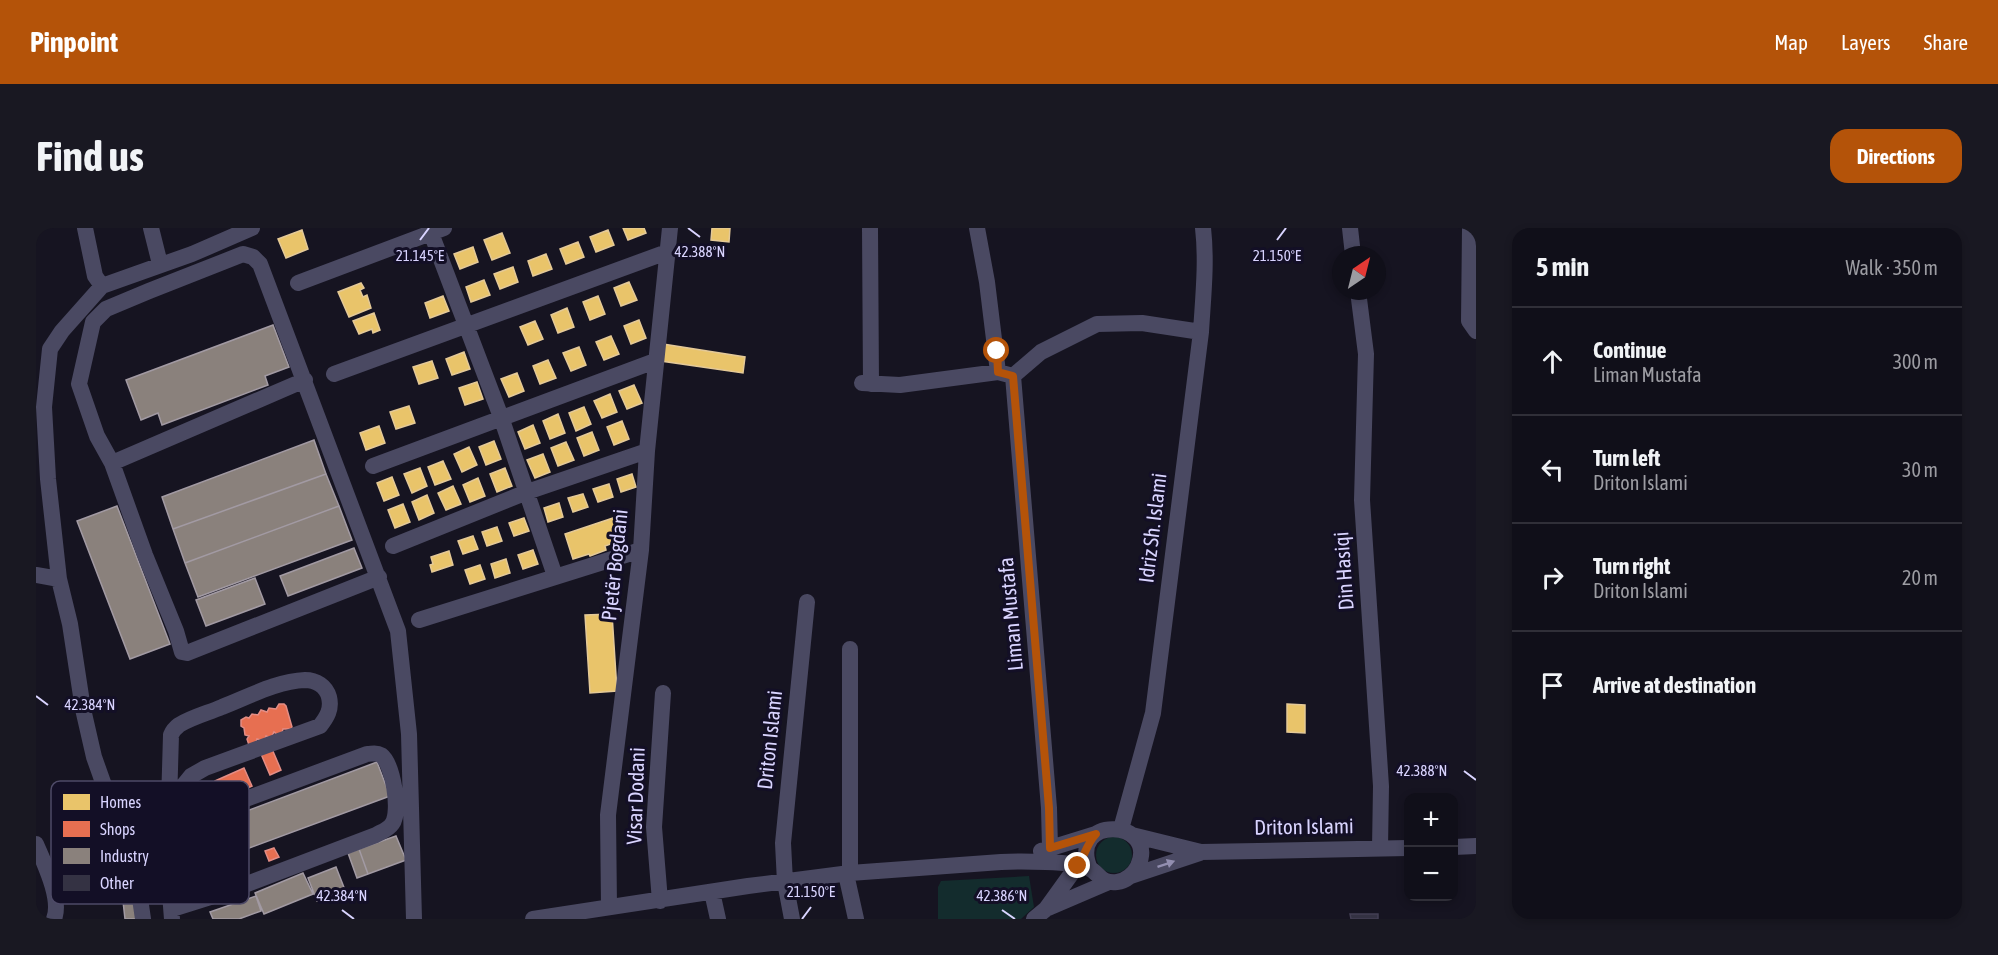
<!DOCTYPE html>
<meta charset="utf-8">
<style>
:root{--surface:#100f19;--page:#191822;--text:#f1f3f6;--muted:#9c9ca2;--line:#302f38;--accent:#b45309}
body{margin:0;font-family:"Asap Condensed",sans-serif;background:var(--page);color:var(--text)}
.controls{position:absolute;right:18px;bottom:18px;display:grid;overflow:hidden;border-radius:12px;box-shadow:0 3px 9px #0003}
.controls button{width:54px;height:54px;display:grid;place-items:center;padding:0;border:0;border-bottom:2px solid var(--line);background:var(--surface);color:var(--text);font:30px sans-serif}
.compass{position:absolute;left:1296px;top:18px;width:54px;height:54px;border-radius:50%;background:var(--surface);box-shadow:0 3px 9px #0003;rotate:35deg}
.stop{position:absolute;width:18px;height:18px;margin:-14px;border:4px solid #b45309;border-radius:50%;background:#fff}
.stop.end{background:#b45309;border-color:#fff;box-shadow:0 2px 6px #0008}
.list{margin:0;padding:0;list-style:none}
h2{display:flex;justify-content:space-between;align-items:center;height:78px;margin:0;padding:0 24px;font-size:26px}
h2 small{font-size:20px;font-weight:400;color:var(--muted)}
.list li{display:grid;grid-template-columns:39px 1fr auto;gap:18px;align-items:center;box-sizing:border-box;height:108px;padding:0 24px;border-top:2px solid var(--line)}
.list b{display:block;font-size:22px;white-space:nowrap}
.list p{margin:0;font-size:20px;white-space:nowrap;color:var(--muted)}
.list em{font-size:20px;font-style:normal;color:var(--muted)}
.icon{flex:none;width:33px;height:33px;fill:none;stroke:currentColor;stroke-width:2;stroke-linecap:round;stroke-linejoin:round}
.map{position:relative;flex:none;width:1440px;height:691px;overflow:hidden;border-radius:18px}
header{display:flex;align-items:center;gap:36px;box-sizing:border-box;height:84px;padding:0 30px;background:var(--accent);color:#fff}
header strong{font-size:28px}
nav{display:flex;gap:33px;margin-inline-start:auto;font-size:21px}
.intro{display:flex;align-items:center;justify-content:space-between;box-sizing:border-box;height:144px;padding:0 36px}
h1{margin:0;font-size:42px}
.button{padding:15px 27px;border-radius:18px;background:var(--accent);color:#fff;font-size:21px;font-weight:700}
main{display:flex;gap:36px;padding:0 36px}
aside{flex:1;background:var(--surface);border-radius:18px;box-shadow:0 3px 9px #0003}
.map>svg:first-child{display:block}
</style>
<header>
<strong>Pinpoint</strong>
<nav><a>Map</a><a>Layers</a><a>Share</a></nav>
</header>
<div class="intro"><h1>Find us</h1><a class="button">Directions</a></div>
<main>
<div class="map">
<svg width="1440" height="691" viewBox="0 0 1440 691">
<rect width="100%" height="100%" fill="#161421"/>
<path fill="#132c2d" d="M1060 627a18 18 0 1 1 36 0a18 18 0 1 1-36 0Z
M993,648L998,679L985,691H902V659L905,653Z"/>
<path fill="#e9c46a" stroke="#e4c997" stroke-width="1.5" d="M587,0H608L610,5L592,12Z
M676,0H694L693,14L675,12Z
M266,2L272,21L250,30L242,11Z
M572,2L578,17L560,24L554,9Z
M466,5L474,25L456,32L448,12Z
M542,14L548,29L530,36L524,21Z
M437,19L442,34L424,41L418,26Z
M510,26L516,41L497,48L492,33Z
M477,39L482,54L464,61L458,46Z
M448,52L454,67L435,74L430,59Z
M593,54L601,72L585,78L578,60Z
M325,55L328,60L324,62L327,69L331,67L335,80L313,89L302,64Z
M407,68L413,83L394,90L389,75Z
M562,68L569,86L554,92L547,74Z
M531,80L538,99L522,105L515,87Z
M338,85L344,102L337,105L336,101L323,106L317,93Z
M603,92L610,110L595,116L588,98Z
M499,93L507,111L492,117L484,99Z
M575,108L583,126L568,132L560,114Z
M627,116L709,129L707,145L625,133Z
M543,119L550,137L535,143L527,125Z
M428,124L434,141L416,147L410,131Z
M512,132L520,150L504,156L497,138Z
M396,133L402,150L383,156L377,139Z
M481,145L488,163L473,169L465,151Z
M441,154L447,171L429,177L423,160Z
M598,157L606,175L591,181L583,163Z
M574,166L581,184L566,190L558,173Z
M373,178L379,195L360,201L354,184Z
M548,179L555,196L540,203L533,185Z
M522,186L529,205L514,211L507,193Z
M586,193L593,211L578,217L571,199Z
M497,197L504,215L489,221L482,204Z
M343,198L349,215L330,222L324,205Z
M556,204L563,222L548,228L541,210Z
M458,213L465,231L450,237L443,219Z
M530,214L538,232L522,238L515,220Z
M433,219L441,237L426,244L418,226Z
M507,226L514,244L499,250L491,232Z
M407,233L415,251L399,257L392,239Z
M384,240L391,258L376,265L368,246Z
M469,240L476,258L461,264L454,246Z
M596,246L600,259L585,264L581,251Z
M356,249L363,267L348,273L341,255Z
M442,250L449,268L434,274L427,257Z
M573,256L577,269L562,274L557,261Z
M417,258L425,276L410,282L402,265Z
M547,266L552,279L537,284L532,270Z
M391,267L398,285L383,292L376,274Z
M523,275L527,289L512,294L508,280Z
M367,276L374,294L359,300L352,282Z
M488,290L493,303L478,308L473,295Z
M577,290L585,312L569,318L570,322L554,328L553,326L537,331L529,306Z
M461,299L466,313L451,318L446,304Z
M437,308L442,321L427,326L422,313Z
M497,322L502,336L487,341L482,327Z
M413,323L417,337L396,344L394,337L397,336L395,329Z
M470,331L474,345L459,350L455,336Z
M444,337L449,351L434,356L429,342Z
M576,386L581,463L554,465L549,387Z
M1251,476L1269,477V505L1251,504Z"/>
<path fill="#e76f51" stroke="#e38d85" stroke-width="1.5" d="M243,476H248L250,478L256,499L255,501H247L246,505L242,507L238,504L235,510L230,508L228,513L221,511L219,517H213L211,511L213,508L209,507L208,500L205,498V492L210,489L213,490L216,486L222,487L225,482L231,484L233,480L240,481Z
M236,521L245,542L234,547L225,526Z
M208,540L216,558L187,571L179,553Z
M238,620L243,629L233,633L229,623Z"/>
<path fill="#8a817c" stroke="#a29aa3" stroke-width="1.5" d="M237,97L253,139L229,148L232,157L126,197L122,185L105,192L90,152Z
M278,212L290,246L137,301L126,269Z
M290,246L303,278L149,335L137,301Z
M81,278L134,416L94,431L41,293Z
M303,278L316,312L162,369L149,335Z
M318,320L326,340L252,368L244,348Z
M219,350L229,376L170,398L160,372Z
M341,534L354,568L189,629L176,596Z
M360,608L370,632L332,646L323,621Z
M323,621L332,646L321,650L312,625Z
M300,639L309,662L281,673L272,650Z
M267,645L277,666L228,686L219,665Z
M220,668L225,683L203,691H177L174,684Z
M99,672L102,691H89L87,673Z"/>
<path fill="#343243" stroke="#433f54" stroke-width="1.5" d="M1314,686H1342V691H1315Z"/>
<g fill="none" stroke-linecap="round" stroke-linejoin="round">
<path stroke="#4a4962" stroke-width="16" d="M49,0L59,48L66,58
M115,0L124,36
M834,0L835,156
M941,0L951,54L962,144
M1314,0L1317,27
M1434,0L1433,93L1440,103
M395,5L465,189L519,348
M262,55L408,0
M1322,63L1330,126L1326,272L1345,558L1344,620
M298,146L631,24
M826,155L864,157L962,144L977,148
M76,235L269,152
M337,238L619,133
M357,318L491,264L611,223
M0,347L23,351
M343,349L151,425L146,424L140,403L109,327L76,235L61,208L43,156L57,94L70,81L113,63L207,26L217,29L224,36L362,403L373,506L378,691
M383,392L605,322
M814,421V645
M129,601L133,575L155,548L169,540L284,498C291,489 296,481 293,469C290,458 280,452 269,452C241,453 212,469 186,479C172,485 156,489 143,497C139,500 137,502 135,507L133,575
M1085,601L1117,485L1165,104C1167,70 1171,34 1167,0
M1096,607L1165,624L1372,620
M0,616C8,635 26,671 18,691
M1418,619L1440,618
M1014,620L1013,580L977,148L1005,124L1061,96L1106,95L1165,104
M1005,623L1060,606
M810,646L820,691
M1095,648L1164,625
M676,664L682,691
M624,673L618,599L627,465
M573,679L572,587L605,322L611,223L634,0
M136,681L190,664L340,607C345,604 353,601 356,596C365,584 357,536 345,527C340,524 336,526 331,526L129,601L136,691
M1010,681L1073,654
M107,691L101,650L58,529L47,481L34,396L23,351L12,251L8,179L14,121L26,103L66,58L156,26L216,0
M497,691L712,658L814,645L965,634C982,633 1038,633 1053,640C1063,645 1064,656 1081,654C1090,653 1098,646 1102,638C1123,591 1031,586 1054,641
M756,691L749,654L747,615L771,374
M998,691L1010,681L1046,631"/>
</g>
<defs><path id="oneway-solid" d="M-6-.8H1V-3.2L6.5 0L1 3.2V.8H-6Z" transform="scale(1.5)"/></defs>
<use fill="#928eb0" href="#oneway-solid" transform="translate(1130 636) rotate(-19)"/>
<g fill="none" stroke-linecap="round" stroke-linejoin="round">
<path stroke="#b45309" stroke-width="8" d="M961,123L962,144L977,148L1013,580L1014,620L1060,606C1051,615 1049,627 1042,638"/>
</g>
<path fill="none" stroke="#d9d4ff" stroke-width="2" d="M652,0L664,9M384,12L393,0M1241,12L1250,0M0,468L12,477M1428,543L1440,552M306,682L318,691M966,682L979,691M766,691L775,679"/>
<g text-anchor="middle" stroke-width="6" stroke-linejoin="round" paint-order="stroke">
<g font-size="21" fill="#d9d4ff" stroke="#130f26">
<text transform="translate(1117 300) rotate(-83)" y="7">Idriz Sh. Islami</text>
<text transform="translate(579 337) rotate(-84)" y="7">Pjetër Bogdani</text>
<text transform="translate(1308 343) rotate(-94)" y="7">Din Hasiqi</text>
<text transform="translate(975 386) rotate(-95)" y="7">Liman Mustafa</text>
<text transform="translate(734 512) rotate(-84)" y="7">Driton Islami</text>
<text transform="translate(600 568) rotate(-88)" y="7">Visar Dodani</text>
<text transform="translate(1268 599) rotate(-1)" y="7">Driton Islami</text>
</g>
</g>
<rect x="15" y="553" width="198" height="123" rx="9" fill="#130f26" stroke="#4e4a67" stroke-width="1.5"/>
<rect x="27" y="566" width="27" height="16" fill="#e9c46a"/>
<rect x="27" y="593" width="27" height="16" fill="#e76f51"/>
<rect x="27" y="620" width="27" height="16" fill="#8a817c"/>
<rect x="27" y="647" width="27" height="16" fill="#343243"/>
<g font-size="16" fill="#d9d4ff">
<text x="64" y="580">Homes</text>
<text x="64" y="607">Shops</text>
<text x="64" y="634">Industry</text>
<text x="64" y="661">Other</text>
</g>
<g font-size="15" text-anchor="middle" fill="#d9d4ff" stroke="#130f26" stroke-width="6" stroke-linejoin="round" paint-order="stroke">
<text x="664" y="29">42.388°N</text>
<text x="384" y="33">21.145°E</text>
<text x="1241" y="33">21.150°E</text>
<text x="54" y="482">42.384°N</text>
<text x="1386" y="548">42.388°N</text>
<text x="775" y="669">21.150°E</text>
<text x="306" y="673">42.384°N</text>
<text x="966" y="673">42.386°N</text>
</g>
</svg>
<div class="controls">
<button>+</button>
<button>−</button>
</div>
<svg class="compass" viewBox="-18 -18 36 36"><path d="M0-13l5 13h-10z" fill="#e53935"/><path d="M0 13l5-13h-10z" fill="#9c9ca2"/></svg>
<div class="stop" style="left:961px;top:123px"></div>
<div class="stop end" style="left:1042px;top:638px"></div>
</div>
<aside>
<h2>5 min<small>Walk · 350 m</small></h2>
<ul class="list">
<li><svg class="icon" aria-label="ahead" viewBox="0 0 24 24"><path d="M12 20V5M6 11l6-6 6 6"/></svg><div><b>Continue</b><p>Liman Mustafa</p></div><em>300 m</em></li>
<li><svg class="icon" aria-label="left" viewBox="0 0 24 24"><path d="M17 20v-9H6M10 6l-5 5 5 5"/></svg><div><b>Turn left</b><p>Driton Islami</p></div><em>30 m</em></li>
<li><svg class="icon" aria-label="right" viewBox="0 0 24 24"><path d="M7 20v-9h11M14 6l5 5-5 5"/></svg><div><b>Turn right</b><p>Driton Islami</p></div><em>20 m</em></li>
<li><svg class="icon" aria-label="arrive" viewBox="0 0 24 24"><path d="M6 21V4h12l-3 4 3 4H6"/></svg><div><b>Arrive at destination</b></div></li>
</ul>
</aside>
</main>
